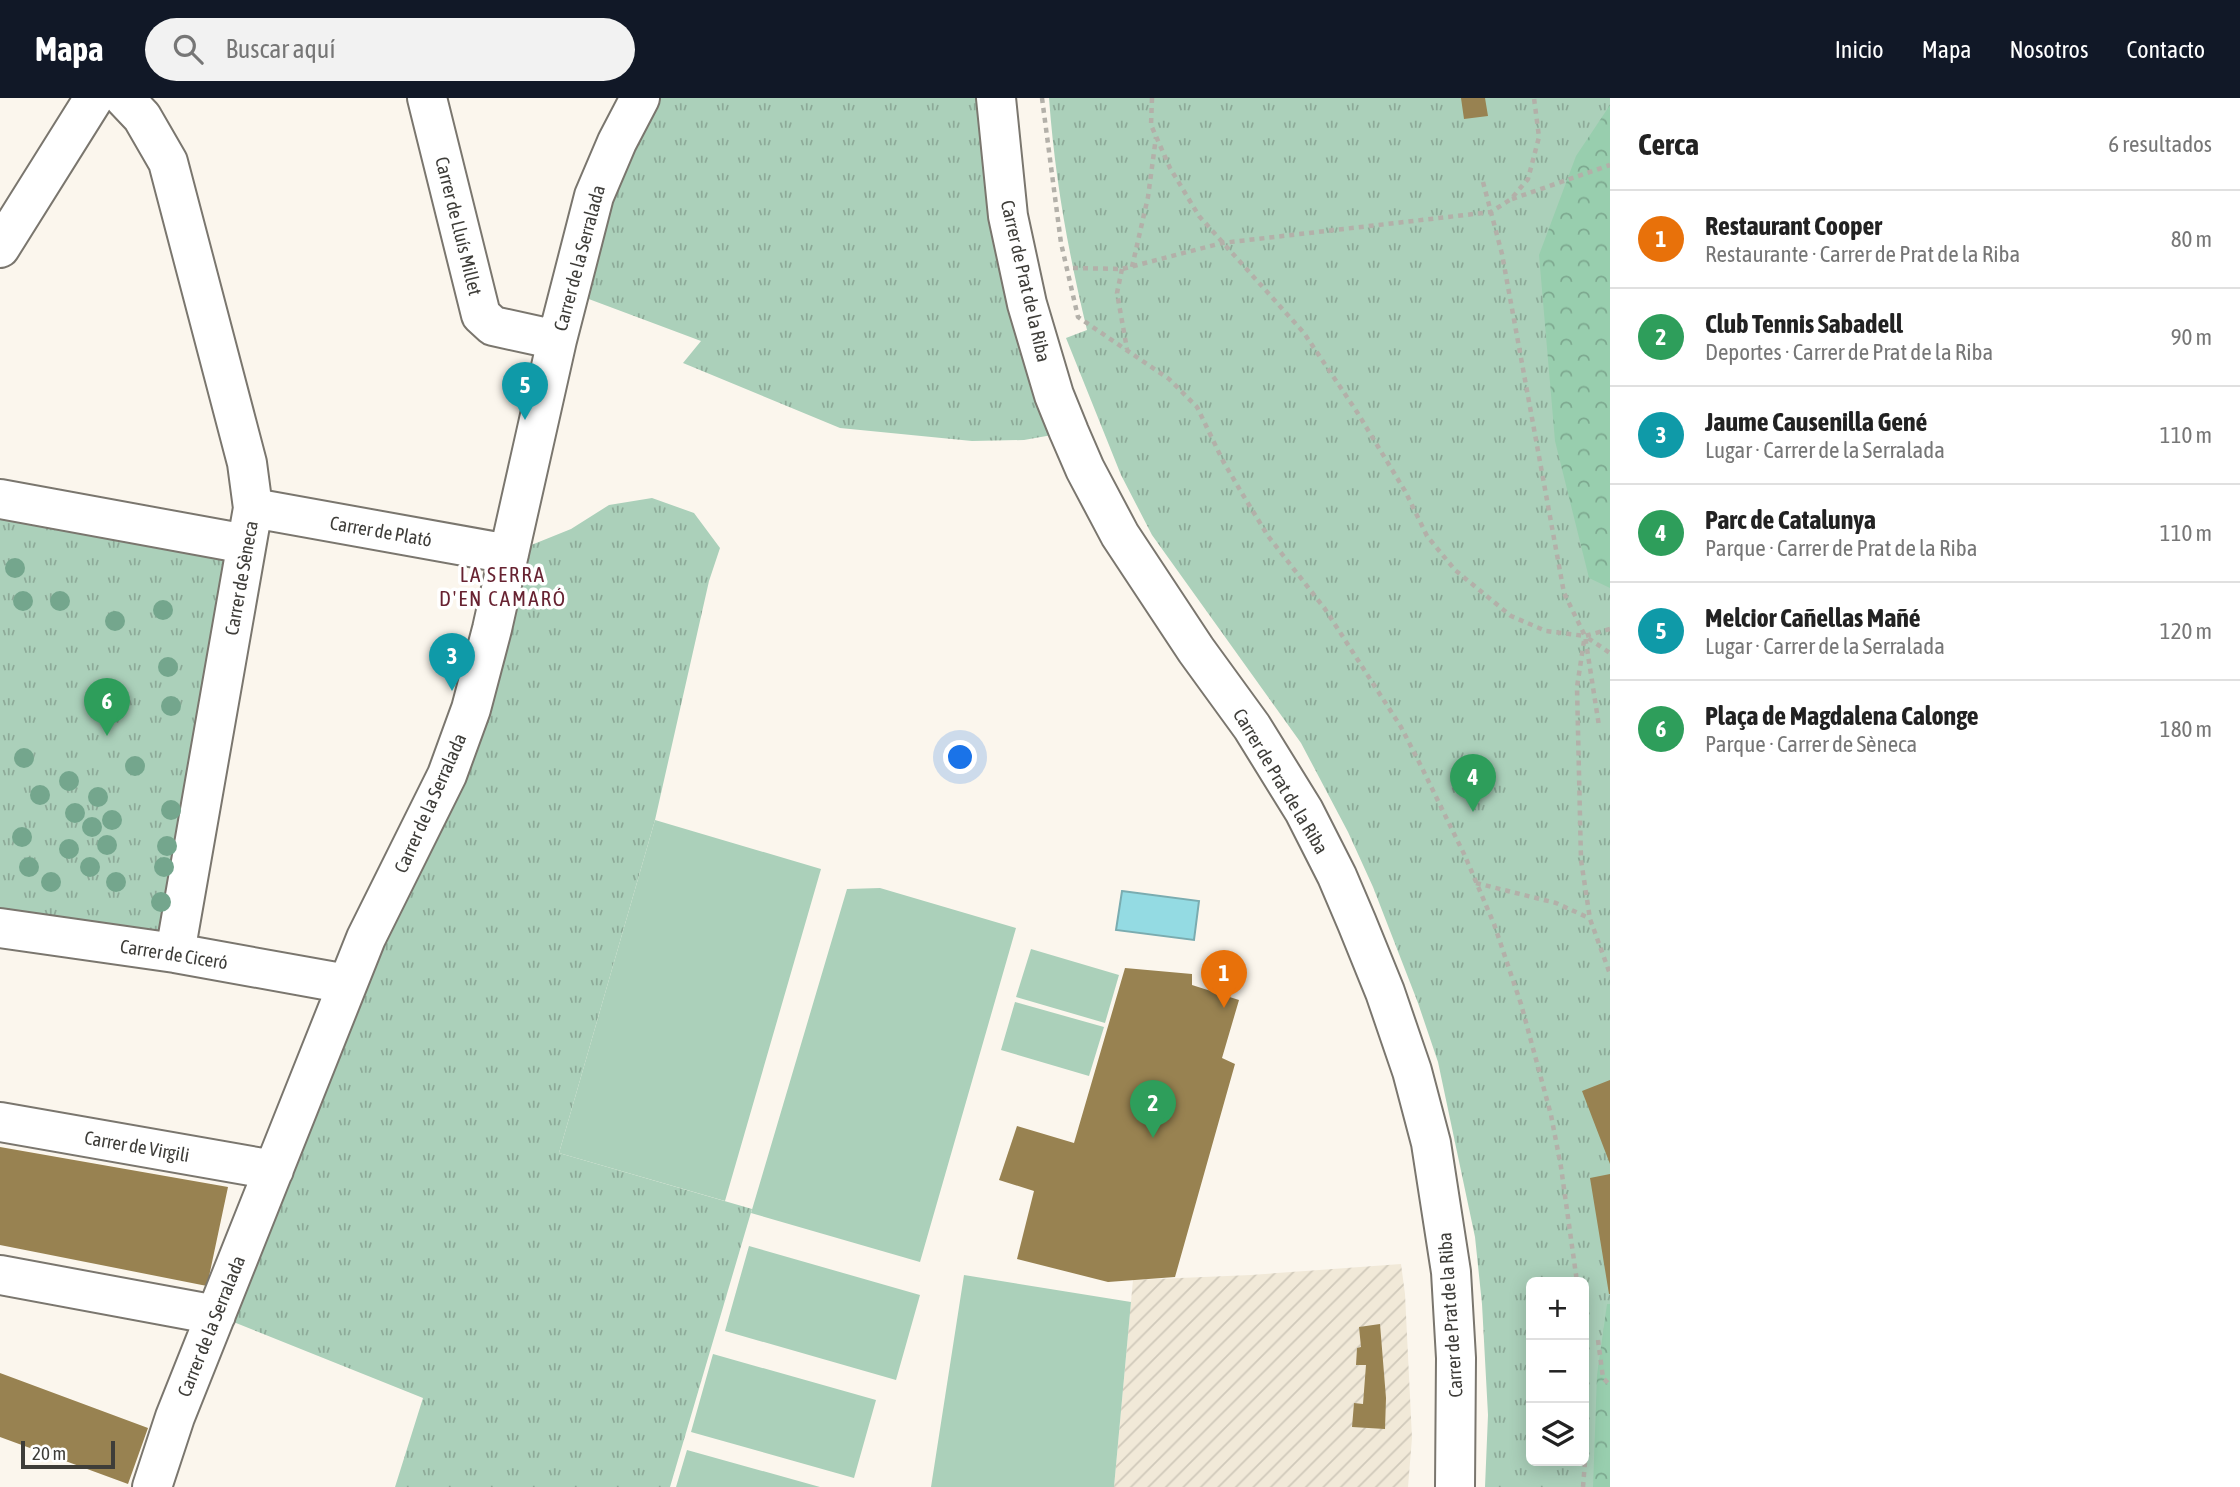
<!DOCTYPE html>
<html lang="es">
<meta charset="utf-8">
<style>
:root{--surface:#fff;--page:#f2f2f2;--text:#222;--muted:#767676;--line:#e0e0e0;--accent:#111827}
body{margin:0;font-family:"Asap Condensed",sans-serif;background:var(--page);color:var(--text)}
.controls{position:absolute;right:21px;bottom:21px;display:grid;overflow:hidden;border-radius:10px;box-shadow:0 4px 18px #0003}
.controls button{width:63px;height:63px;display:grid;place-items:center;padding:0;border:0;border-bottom:2px solid var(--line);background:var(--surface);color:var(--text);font:35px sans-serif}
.scale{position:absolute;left:21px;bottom:18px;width:94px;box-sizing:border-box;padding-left:7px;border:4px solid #3e3d39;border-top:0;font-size:19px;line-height:24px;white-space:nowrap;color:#3e3d39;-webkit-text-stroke:5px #fff;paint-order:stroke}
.you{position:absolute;left:961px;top:660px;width:24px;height:24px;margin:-18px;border:5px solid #fff;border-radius:50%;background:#1a73e8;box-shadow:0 0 0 10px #1a73e833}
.badge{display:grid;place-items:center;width:46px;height:46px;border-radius:50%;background:var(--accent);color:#fff;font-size:23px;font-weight:700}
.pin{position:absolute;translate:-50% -58px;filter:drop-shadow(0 2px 4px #0008)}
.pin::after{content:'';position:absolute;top:37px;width:24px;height:21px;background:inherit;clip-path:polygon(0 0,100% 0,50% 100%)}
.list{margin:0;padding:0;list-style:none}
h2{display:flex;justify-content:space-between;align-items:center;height:91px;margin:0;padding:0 28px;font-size:30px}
h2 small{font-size:23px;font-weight:400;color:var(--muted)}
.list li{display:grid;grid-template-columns:46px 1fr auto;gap:21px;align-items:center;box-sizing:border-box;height:98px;padding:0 28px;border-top:2px solid var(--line)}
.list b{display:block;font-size:26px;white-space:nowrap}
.list p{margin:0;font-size:23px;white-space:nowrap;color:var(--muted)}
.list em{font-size:23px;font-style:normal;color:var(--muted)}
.icon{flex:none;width:38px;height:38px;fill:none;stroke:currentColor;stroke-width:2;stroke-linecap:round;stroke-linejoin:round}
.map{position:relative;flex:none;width:1610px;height:1389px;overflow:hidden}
header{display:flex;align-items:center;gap:42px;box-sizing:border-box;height:98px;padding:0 35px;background:var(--accent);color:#fff}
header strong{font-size:33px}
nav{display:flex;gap:38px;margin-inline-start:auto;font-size:24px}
.search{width:490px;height:63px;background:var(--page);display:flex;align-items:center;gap:18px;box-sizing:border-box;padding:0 24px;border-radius:38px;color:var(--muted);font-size:26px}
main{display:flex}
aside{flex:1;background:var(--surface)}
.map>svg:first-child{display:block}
</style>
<header>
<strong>Mapa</strong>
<div class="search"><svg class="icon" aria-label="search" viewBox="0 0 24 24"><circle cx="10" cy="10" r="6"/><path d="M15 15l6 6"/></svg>Buscar aquí</div>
<nav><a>Inicio</a><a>Mapa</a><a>Nosotros</a><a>Contacto</a></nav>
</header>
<main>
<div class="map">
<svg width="1610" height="1389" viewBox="0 0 1610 1389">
<defs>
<pattern id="industrial-furrows" width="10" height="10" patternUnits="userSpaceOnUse" patternTransform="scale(1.75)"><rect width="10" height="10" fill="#f1e9d8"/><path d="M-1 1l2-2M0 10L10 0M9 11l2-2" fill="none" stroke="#d0c9ba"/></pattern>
<pattern id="grass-tufts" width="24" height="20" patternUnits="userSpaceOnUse" patternTransform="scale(1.75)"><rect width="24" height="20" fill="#abd0ba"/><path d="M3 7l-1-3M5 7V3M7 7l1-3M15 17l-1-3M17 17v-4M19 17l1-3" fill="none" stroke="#8daa98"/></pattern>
<pattern id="forest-crowns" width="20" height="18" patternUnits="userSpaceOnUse" patternTransform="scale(1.75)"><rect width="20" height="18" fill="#98ceae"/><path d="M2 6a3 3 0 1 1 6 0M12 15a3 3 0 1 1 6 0" fill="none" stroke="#7da88f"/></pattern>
</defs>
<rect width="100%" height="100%" fill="#fbf6ed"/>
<path fill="url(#industrial-furrows)" d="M1401,1166L1405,1196L1412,1340L1408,1389H1114L1133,1182L1251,1177Z"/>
<path fill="url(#grass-tufts)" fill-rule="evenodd" d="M640,0H996L1069,334L1024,342L972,343L840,330L683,265L701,243L570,194Z
M1049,0H1610V1389H1485L1488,1317L1482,1206L1475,1139L1438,964L1418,905L1373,789L1348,734L1301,645L1152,437L1121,377L1066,240L1087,232C1068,153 1055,81 1049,0ZM1531,1184H1584V1363H1531Z
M652,400L694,415L720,450L709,483L655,722L559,1055L752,1111L670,1389H395L423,1300L216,1217L366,840L509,456L571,431L609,407Z
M0,401L246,446L175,855L0,830Z"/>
<path fill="url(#forest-crowns)" d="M1610,7V490L1589,480L1555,343L1539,157L1576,58Z
M1607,1206H1610V1389H1593L1597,1277Z"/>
<path fill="#abd0ba" d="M655,722L821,771L725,1103L559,1055Z
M880,790L1016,830L920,1164L751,1115L847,791Z
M1031,851L1119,877L1105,925L1016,899Z
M1015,904L1104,929L1089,978L1001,952Z
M749,1148L920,1197L896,1282L725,1233Z
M964,1177L1131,1204L1114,1389H931Z
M713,1256L876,1302L854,1380L691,1334Z
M687,1352L820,1389H676Z"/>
<path fill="#94dbe3" stroke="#7aacb0" stroke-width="2" d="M1122,793L1199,803L1194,842L1116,832Z"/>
<path fill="#988251" d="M1461,0H1485L1488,18L1464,21Z
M1125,870L1192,876V887L1239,902L1222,960L1235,966L1175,1179L1108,1184L1017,1161L1034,1093L999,1082L1017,1028L1074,1045Z
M1610,982V1066L1582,993Z
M0,1049L228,1089L207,1188L0,1147Z
M1610,1076V1196H1609L1590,1080Z
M1380,1226L1386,1300L1385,1331L1352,1329L1354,1305L1363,1306L1366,1267H1356L1357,1250L1361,1249L1359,1229Z
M0,1275L148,1330L128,1386L0,1339Z"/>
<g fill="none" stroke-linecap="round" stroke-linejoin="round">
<defs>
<path id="minor" d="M124,0L142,19L168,64L247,365L253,410L175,855
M427,0L481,217L493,228L557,242
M996,0L1008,118L1027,206L1054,297L1069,334L1085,371L1120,437L1196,552L1252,629L1304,713L1337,778L1357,825L1385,894L1412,973L1431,1045L1451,1174L1456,1260L1455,1389
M0,150L94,0
M0,401L246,446
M253,410L509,456
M0,830L175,855L347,886
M0,1024L274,1072
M0,1177L216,1217
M152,1389L175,1319L366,840L447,677L471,611L492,531L557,242L594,98L617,44L640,0"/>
</defs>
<use href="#minor" stroke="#7a766e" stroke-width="42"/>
<path stroke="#b3b0a9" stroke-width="4.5" stroke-dasharray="5 5" stroke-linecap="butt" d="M1042,0L1061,145L1078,219L1169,281L1197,309L1223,363L1243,397L1268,438L1325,511L1401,629L1422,670L1465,758L1494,826L1521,906L1551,1017L1561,1069L1577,1184
M1152,0L1151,27L1170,70L1199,118L1304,235L1357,314L1405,393L1427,438L1455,472L1511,518L1546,533L1585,538
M1483,84L1502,156L1564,495L1585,538L1599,628
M1512,101L1610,67
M1132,169L1148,99L1156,39
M1073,170L1122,171L1222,145L1491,114L1511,101L1528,81L1539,39L1534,0
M1122,171L1117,195L1127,251
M1610,531L1585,538L1610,555
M1584,543L1577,589L1581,762L1590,821L1610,876
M1476,785L1556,805L1589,820
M1598,1242L1603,1280L1610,1287
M1583,1389L1585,1364L1584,1267"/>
<use href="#minor" stroke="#fff" stroke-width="38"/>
</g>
<g fill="#74a68d">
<circle cx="15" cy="470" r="10"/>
<circle cx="23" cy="503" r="10"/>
<circle cx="60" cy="503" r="10"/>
<circle cx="163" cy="512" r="10"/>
<circle cx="115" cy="523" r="10"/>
<circle cx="168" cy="569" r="10"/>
<circle cx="171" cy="608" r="10"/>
<circle cx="24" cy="660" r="10"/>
<circle cx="135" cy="668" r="10"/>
<circle cx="69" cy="683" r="10"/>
<circle cx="40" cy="697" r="10"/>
<circle cx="98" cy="699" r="10"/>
<circle cx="171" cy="712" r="10"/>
<circle cx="75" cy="715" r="10"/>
<circle cx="112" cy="722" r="10"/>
<circle cx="92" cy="729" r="10"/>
<circle cx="22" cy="739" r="10"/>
<circle cx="107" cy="747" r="10"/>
<circle cx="167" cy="748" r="10"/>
<circle cx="69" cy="751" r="10"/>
<circle cx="29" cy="769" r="10"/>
<circle cx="90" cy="769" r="10"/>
<circle cx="164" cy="769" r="10"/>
<circle cx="51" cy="784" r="10"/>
<circle cx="116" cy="784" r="10"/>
<circle cx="161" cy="804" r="10"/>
</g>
<g text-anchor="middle" stroke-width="7" stroke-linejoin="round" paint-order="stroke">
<g font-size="19" fill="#3e3d39" stroke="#fff">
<text transform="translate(459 128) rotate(76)" y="7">Carrer de Lluís Millet</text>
<text transform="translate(579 160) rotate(-75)" y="7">Carrer de la Serralada</text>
<text transform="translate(1026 183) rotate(77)" y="7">Carrer de Prat de la Riba</text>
<text transform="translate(381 433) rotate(10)" y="7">Carrer de Plató</text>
<text transform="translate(241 480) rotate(-80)" y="7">Carrer de Sèneca</text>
<text transform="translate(1281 683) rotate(59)" y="7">Carrer de Prat de la Riba</text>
<text transform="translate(430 705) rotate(-66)" y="7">Carrer de la Serralada</text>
<text transform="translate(174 856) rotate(9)" y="7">Carrer de Ciceró</text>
<text transform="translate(137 1048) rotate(10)" y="7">Carrer de Virgili</text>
<text transform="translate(1450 1217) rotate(-94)" y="7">Carrer de Prat de la Riba</text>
<text transform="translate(211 1228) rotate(-68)" y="7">Carrer de la Serralada</text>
</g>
<g font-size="21" letter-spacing="2" fill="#672231" stroke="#fff">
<text x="503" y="484">LA SERRA<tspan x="503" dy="24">D'EN CAMARÓ</tspan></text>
</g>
</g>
</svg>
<div class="controls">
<button>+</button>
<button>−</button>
<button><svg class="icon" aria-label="layers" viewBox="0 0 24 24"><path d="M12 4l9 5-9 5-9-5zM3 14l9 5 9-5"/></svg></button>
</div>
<div class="scale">20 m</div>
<div class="you"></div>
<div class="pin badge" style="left:1224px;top:910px;background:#e8710a">1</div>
<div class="pin badge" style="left:1153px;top:1040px;background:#2e9e5b">2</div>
<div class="pin badge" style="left:452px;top:593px;background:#0f9aa8">3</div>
<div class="pin badge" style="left:1473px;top:714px;background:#2e9e5b">4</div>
<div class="pin badge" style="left:525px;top:322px;background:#0f9aa8">5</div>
<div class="pin badge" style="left:107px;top:638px;background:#2e9e5b">6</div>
</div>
<aside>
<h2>Cerca<small>6 resultados</small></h2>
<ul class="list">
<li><span class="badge" style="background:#e8710a">1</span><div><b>Restaurant Cooper</b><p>Restaurante · Carrer de Prat de la Riba</p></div><em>80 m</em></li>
<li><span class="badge" style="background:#2e9e5b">2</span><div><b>Club Tennis Sabadell</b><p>Deportes · Carrer de Prat de la Riba</p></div><em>90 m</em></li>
<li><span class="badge" style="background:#0f9aa8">3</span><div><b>Jaume Causenilla Gené</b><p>Lugar · Carrer de la Serralada</p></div><em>110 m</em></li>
<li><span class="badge" style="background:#2e9e5b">4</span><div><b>Parc de Catalunya</b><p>Parque · Carrer de Prat de la Riba</p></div><em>110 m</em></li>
<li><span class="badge" style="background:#0f9aa8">5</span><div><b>Melcior Cañellas Mañé</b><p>Lugar · Carrer de la Serralada</p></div><em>120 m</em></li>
<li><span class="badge" style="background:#2e9e5b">6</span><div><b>Plaça de Magdalena Calonge</b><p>Parque · Carrer de Sèneca</p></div><em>180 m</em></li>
</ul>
</aside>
</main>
